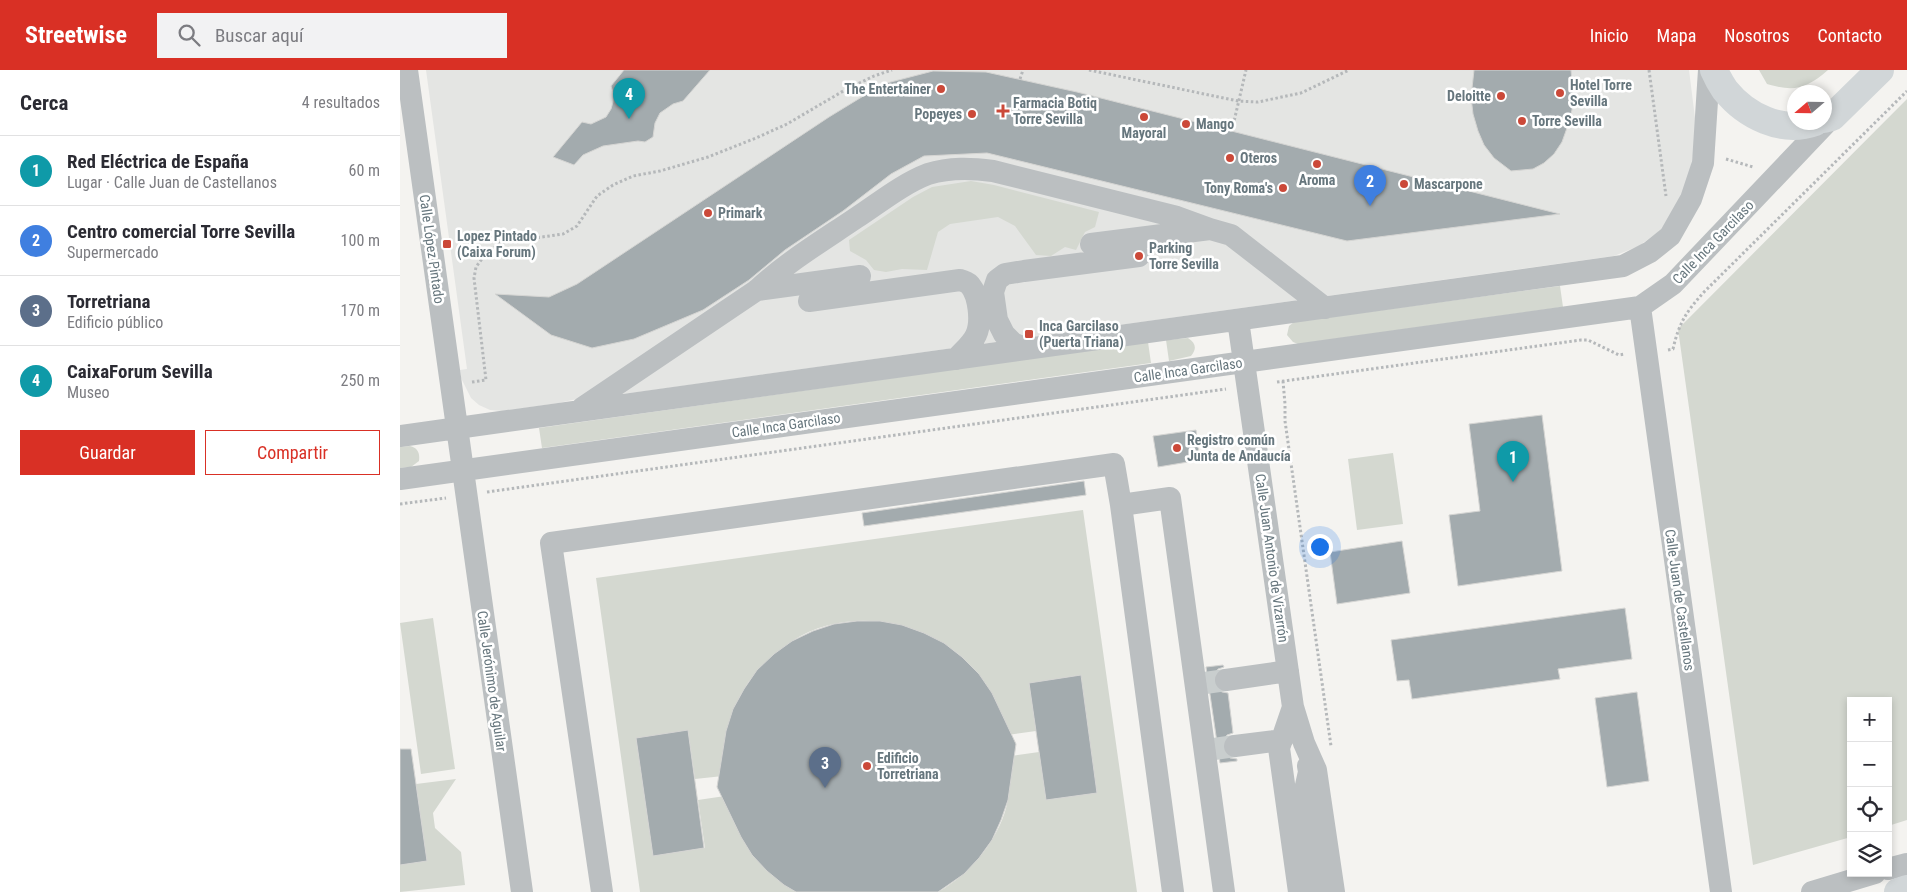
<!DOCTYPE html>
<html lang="es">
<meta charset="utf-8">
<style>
:root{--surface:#fff;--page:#f2f2f3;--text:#2b2b33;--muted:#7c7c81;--line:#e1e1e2;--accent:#d93025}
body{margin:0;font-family:"Roboto Condensed",sans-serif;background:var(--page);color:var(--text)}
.controls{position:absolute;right:15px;bottom:15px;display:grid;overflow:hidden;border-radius:0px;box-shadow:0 2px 8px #0003}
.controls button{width:45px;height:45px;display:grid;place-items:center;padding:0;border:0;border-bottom:1px solid var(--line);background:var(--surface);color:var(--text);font:25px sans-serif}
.compass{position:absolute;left:1387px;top:15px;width:45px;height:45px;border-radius:50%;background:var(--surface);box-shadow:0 2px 8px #0003;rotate:250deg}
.you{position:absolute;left:919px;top:476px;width:18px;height:18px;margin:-12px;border:4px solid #fff;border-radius:50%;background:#1a73e8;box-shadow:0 0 0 8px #1a73e833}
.badge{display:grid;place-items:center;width:32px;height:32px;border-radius:50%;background:var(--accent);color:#fff;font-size:16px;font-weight:700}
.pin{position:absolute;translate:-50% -41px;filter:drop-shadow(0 1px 2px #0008)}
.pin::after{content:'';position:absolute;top:26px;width:18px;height:15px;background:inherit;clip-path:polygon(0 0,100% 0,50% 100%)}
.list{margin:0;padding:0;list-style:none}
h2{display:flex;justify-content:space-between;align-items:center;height:65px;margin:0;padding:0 20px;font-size:21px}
h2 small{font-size:16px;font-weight:400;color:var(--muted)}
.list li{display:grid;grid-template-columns:32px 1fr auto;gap:15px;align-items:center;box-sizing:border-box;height:70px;padding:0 20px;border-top:1px solid var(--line)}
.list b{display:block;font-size:19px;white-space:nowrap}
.list p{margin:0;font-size:16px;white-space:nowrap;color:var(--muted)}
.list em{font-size:16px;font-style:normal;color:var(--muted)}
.actions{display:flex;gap:10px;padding:15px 20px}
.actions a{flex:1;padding:11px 0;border:1px solid var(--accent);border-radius:0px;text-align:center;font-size:18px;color:var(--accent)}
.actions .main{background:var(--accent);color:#fff}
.icon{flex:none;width:28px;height:28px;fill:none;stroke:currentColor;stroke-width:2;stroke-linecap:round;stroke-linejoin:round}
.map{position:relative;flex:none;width:1507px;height:822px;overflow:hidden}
header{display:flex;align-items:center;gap:30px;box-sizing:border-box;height:70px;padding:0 25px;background:var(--accent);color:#fff}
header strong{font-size:24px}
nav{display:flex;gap:28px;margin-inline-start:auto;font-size:18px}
.search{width:350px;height:45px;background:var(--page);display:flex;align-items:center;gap:12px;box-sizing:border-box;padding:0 18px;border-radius:0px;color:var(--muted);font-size:19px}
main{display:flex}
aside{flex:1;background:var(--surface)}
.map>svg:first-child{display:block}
</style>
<header>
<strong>Streetwise</strong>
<div class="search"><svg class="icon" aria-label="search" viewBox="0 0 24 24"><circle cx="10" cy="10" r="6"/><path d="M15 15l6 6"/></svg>Buscar aquí</div>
<nav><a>Inicio</a><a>Mapa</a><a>Nosotros</a><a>Contacto</a></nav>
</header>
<main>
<aside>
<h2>Cerca<small>4 resultados</small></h2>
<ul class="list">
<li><span class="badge" style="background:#0f9aa8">1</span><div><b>Red Eléctrica de España</b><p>Lugar · Calle Juan de Castellanos</p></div><em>60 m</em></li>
<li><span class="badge" style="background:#3f7fe0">2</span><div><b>Centro comercial Torre Sevilla</b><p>Supermercado</p></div><em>100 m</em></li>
<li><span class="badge" style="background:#5c6f8a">3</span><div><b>Torretriana</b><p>Edificio público</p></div><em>170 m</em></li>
<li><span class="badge" style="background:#0f9aa8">4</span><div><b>CaixaForum Sevilla</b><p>Museo</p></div><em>250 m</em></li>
</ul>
<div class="actions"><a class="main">Guardar</a><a>Compartir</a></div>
</aside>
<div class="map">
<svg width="1507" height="822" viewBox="0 0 1507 822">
<rect width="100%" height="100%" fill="#f4f3f0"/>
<path fill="#e4e5e3" d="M26,0H1289L1297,64L1287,116L1262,159L1239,176L1214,186L246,321L172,330L159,333L102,341L90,340L79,335L71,328L61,308L60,300L67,299Z"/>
<path fill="#d4d8d0" d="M1359,0H1428C1406,19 1394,22 1367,14Z
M1507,29V750L1488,756V631H1451V767L1353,795L1278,259Z
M571,111L594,115L699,142L695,157L685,162L676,180L665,177L651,186L636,185L615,156L598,147L550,154L538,162L527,200L502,199L486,202L474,200L466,190L450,181L449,170L513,127L532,117Z
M1160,216L1163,237L898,274L893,272L887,265L889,256L894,252Z
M788,268C796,273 797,279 791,286L769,291L766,270Z
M748,272L751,293L142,378L139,358Z
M10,376C18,378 20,383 19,391L11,397L0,398V377Z
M993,383L1003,454L957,460L948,389Z
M683,440L737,822H538C571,804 602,766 608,729C610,715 610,700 611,686L639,682L646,730L697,723L680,605L629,613L636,661L608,665C595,638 585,607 562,587C518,548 444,537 392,571C386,575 381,581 375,586C363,596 352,605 344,619C327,646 322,675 323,706L295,709L288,660L236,668L253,786L305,778L298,730L325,726L331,747L352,785L396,822H240L196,508Z
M33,548L55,699L21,704L0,553Z
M56,709L33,743L35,758L61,782L65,815L0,822V795L27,791L16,714Z"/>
<path fill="#a3abae" stroke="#d5d5d3" d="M224,0H310L283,31L273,34L260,43L255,53L253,67L245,72L238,71L203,76L183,85L174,95L153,87L182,52L191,54L206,47L211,39L213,32V22L211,16Z
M1074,0H1171L1173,22L1172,40L1167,58L1162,72L1154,84L1144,93L1133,99L1111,101L1094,88L1084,75L1078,61L1073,44L1071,27Z
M533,1L586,2L677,22L1160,144L947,171L587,83L524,86L491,104L443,141L385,180L349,210L303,240L234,269L192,278L151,265L95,224L149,227L177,214L429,47L483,14Z
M1142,345L1162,501L1058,516L1049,445L1080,441L1069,354Z
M796,360L800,390L758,397L753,366Z
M684,411L686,425L464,456L462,443Z
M1002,471L1010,523L937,534L930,482Z
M1225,538L1232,589L1158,599L1160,609L1012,629L1009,610L997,611L991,570Z
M457,551H480L502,555L524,563L544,573L562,587L579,604L592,623L616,674L608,730L601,750L592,770L579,788L564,804L538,822H396L384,815L367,801L352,785L341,767L317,717L326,661L333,639L344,619L357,600L374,584L392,571L413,561L434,554Z
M823,595L824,597L818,599L814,605L813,611L816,618L822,622L828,623L833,663L827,665L823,671L822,678L825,684L830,688L837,689V691L820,693L806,597Z
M681,605L697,723L646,730L629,613Z
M1237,622L1249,711L1207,717L1195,628Z
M288,660L304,778L253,786L236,668Z
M0,679H11L27,791L0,795Z"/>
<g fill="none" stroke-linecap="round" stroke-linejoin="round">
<path stroke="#c9cece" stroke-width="22" stroke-dasharray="22 11" stroke-linecap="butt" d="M805,613L826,610
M814,679L835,676"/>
<path stroke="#b5b8ba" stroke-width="3" stroke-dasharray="2.5 2.5" stroke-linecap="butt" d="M689,0L838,31L858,32L901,23L949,0
M1249,0L1266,126
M620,9L623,0
M832,60L846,0
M1326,89L1353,97
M1268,280L1273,279C1279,253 1286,242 1304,222L1507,21
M883,311L885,334V351L931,676
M72,312L86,310L74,208L76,197L84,186L100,173L163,164L177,156L197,126L213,115L233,106L260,101L308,87L356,68L387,54L445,20L474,6L492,0
M877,312L1181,270H1188L1219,285L1225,284
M87,422L826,319
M0,434L46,428"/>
<path stroke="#bbbfc1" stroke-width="22" d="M7,0L122,822
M691,174L810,159L831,165L925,238
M357,220L460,206
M409,231L560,210C564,211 567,212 570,215C579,226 582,252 576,265C572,274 563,281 556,289
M1240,237L1321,822
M838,250L893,637L904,673L916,700L934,822
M627,279L613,273L604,264L597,250L593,222L597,210L605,204L624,201L739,186
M182,338L357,220C387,192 422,171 456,148C479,133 502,114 528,104C550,97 571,98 593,101L777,147L810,159
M0,366L1223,196L1250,182L1270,166L1291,129L1303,93L1309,0
M0,409L1240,237L1273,214L1432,47
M721,435L773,822
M826,610L888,601
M893,637L879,678L899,822
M835,676L882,670
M908,696L909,702L903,729L917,822
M1488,799L1507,794
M202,822L151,473L714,394L721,435L770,428L824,822
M1412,822L1475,803"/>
<path stroke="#d1d6d8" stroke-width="28" d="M1314,0C1317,7 1321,14 1325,20C1346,46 1382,64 1415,52
M1424,49L1432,47L1480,0
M1498,822L1507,819"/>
</g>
<g fill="#cb4939" stroke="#fff" stroke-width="2">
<circle cx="541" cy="19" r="5"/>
<circle cx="1160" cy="23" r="5"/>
<circle cx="1101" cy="26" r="5"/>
<path d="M600.5 33.5h5v5h5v5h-5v5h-5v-5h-5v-5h5z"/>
<circle cx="572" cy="44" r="5"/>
<circle cx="744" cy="47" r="5"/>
<circle cx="1122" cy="51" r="5"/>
<circle cx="786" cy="54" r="5"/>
<circle cx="830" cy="88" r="5"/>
<circle cx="917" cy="94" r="5"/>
<circle cx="1004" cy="114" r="5"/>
<circle cx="883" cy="118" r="5"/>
<circle cx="308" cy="143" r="5"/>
<rect x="42" y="169" width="10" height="10" rx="2.5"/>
<circle cx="739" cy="186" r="5"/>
<rect x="624" y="259" width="10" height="10" rx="2.5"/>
<circle cx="777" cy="378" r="5"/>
<circle cx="467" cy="696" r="5"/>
</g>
<g text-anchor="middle" stroke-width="5" stroke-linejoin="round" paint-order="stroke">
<g font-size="14" font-weight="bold" fill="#66767d" stroke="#fff" text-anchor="start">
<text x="1170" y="20">Hotel Torre<tspan x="1170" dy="16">Sevilla</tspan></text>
<text x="531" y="24" text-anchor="end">The Entertainer</text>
<text x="1091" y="31" text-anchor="end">Deloitte</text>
<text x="613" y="38">Farmacia Botiq<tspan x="613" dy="16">Torre Sevilla</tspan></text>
<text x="562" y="49" text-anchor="end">Popeyes</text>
<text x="1132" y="56">Torre Sevilla</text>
<text x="796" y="59">Mango</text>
<text x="744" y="68" text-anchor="middle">Mayoral</text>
<text x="840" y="93">Oteros</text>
<text x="917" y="115" text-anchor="middle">Aroma</text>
<text x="1014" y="119">Mascarpone</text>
<text x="873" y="123" text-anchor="end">Tony Roma's</text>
<text x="318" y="148">Primark</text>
<text x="57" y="171">Lopez Pintado<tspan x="57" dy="16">(Caixa Forum)</tspan></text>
<text x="749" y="183">Parking<tspan x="749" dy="16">Torre Sevilla</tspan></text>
<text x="639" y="261">Inca Garcilaso<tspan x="639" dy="16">(Puerta Triana)</tspan></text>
<text x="787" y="375">Registro común<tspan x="787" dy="16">Junta de Andaucía</tspan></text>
<text x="477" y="693">Edificio<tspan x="477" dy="16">Torretriana</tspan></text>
</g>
<g font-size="14" fill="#66767d" stroke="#fff">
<text transform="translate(1313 172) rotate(-46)" y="5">Calle Inca Garcilaso</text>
<text transform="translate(32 179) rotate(82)" y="5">Calle López Pintado</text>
<text transform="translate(788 300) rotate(-8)" y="5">Calle Inca Garcilaso</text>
<text transform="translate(386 355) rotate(-8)" y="5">Calle Inca Garcilaso</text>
<text transform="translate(872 488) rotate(82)" y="5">Calle Juan Antonio de Vizarrón</text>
<text transform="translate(1280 530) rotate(82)" y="5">Calle Juan de Castellanos</text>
<text transform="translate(92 611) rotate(82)" y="5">Calle Jerónimo de Aguilar</text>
</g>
</g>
</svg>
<div class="controls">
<button>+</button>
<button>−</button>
<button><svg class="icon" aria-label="locate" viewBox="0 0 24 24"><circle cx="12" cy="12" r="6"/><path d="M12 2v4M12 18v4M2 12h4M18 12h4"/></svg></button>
<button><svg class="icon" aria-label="layers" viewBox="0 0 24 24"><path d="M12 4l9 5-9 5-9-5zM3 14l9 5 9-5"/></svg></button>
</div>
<svg class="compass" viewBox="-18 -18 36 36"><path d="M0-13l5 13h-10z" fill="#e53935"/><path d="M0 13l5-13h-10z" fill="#7c7c81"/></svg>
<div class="you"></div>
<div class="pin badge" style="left:1113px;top:412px;background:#0f9aa8">1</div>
<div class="pin badge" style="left:970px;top:136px;background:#3f7fe0">2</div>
<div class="pin badge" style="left:425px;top:718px;background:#5c6f8a">3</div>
<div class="pin badge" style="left:229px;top:49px;background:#0f9aa8">4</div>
</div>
</main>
